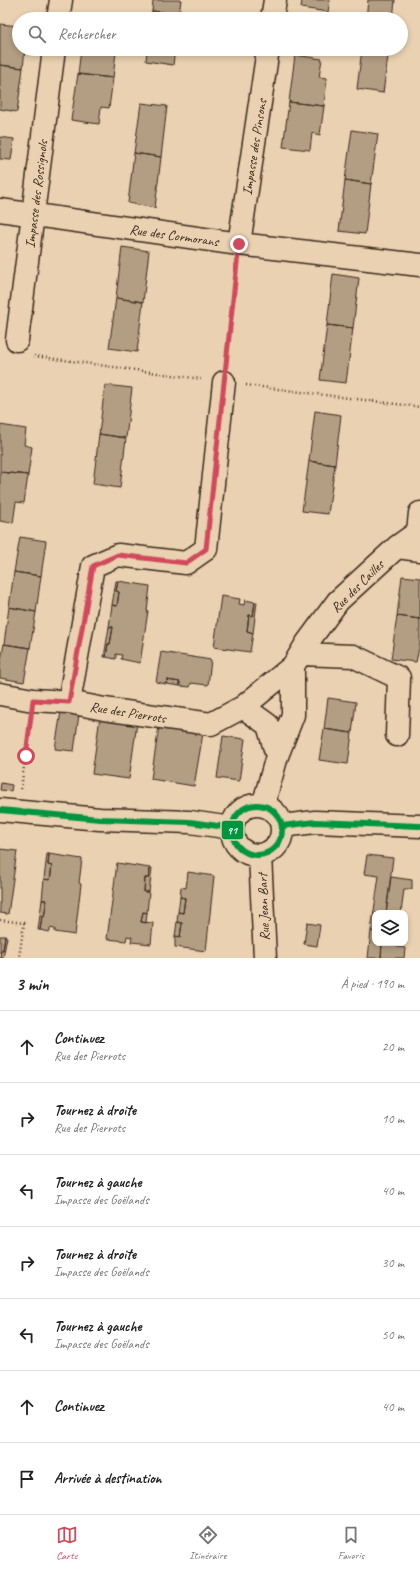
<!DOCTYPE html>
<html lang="fr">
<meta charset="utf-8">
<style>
:root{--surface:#fff;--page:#f2f2f2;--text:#222;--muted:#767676;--line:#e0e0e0;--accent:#d1495b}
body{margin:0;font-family:Caveat,sans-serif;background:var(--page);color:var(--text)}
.controls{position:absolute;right:12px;bottom:12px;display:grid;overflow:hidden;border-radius:8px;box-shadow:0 2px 6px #0003}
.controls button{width:36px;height:36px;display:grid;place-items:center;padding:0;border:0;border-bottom:1px solid var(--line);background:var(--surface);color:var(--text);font:20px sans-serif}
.stop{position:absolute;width:12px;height:12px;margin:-9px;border:3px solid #d1495b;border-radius:50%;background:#fff}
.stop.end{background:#d1495b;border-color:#fff;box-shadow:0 1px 4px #0008}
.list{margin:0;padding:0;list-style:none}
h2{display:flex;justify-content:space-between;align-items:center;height:52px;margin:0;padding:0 16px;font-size:17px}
h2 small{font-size:13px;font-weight:400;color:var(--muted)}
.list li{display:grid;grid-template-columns:26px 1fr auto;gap:12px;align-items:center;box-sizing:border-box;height:72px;padding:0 16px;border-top:1px solid var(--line)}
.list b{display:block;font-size:15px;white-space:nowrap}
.list p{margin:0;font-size:13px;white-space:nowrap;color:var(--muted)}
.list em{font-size:13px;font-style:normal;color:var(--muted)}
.icon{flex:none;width:22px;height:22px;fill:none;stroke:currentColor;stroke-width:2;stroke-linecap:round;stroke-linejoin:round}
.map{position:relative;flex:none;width:420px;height:958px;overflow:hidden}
.search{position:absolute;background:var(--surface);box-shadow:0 2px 6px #0003;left:12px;right:12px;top:12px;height:44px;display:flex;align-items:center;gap:10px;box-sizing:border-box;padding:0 14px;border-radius:22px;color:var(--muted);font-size:15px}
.sheet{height:556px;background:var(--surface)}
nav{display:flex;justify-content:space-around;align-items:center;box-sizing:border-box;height:56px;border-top:1px solid var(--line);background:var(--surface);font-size:11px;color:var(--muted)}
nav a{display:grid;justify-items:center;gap:2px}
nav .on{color:var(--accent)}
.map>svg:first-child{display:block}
</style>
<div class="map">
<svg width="420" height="958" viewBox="0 0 420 958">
<rect width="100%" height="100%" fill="#e9d1b1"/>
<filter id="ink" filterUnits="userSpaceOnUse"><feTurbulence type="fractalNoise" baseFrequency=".025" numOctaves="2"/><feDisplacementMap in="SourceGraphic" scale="8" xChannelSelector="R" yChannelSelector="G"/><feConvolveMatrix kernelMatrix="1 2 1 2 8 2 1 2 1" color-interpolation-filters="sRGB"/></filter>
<g filter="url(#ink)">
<path fill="#b39e84" stroke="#3b2a1e" d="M153,0H181L179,14L152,11Z
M302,0H330L328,12L301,8Z
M368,0H395L393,19H366Z
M152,11L179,14L178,19H151Z
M0,24L19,26V49H25L23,68L0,65Z
M81,49H108L107,51L116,52L113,78L78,74Z
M147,49H175L173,65L146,61Z
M362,49H389L383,93L357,89Z
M295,55L322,59L319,77L327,78L324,106L289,102Z
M0,65L23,68L17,112L0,109Z
M78,74L113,78L109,108L101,107L99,124L71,120Z
M289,102L324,106L320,135L312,133L310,150L283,147Z
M141,103L167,106L161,157L134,153Z
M352,130L378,134L371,184L345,180Z
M0,137L14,139L11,160L0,159Z
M134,153L161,157L155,208L128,203Z
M345,180L371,184L365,234L339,231Z
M122,247L149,251L143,302L116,298Z
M333,274L359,278L353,328L327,325Z
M116,298L143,302L137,352L109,348Z
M327,325L353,328L346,383L320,380Z
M105,385L132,388L126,438L99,434Z
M315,411L341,415L335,465L309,461Z
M0,425L26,429L24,445L32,447L28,475L0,472Z
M99,434L126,438L120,488L93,484Z
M309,461L335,465L328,514L302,511Z
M0,472L28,475L24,503L16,502L13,523L0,521Z
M20,537L46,541L41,576L14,572Z
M14,572L41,576L36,612L9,607Z
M402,576L420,578V619L397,616Z
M116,581H118L116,591L119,592L117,606L112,605Z
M118,581L150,586L147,611H148L140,663L121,659L122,655L116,654V659L106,657L108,644H110L113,627H109L112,605L117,606L119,592L116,591Z
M221,596L240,599L239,604L244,605L245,600L255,602L253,616L249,615L247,631L253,633L250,652L214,647Z
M255,602H257L253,633L247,631L249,615L253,616Z
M9,607L36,612L30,648L4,644Z
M397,616L420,619V644L416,662L391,659Z
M109,627H113L110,644H108L106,657H104Z
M4,644L30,648L24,682L0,678V665Z
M161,652L211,660L208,685L191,683L190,687L180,686V682L167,680L166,684L156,682Z
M167,680L180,682V686L166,684Z
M328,698L356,702L352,733L324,729Z
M61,711L79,714L74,751L55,749Z
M100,717L137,723L129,779L92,774Z
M159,726L203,733L194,786L151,779Z
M324,729L352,733L348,764L319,760Z
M223,736L245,739L239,781L217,778Z
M1,783L12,785L11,791L0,790Z
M0,849L17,851L8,914L0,913Z
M47,854H49L48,865L52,866L50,880L44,879Z
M49,854L82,859L79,883L81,884L75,935L55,932V929L50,928V932L40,930L42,917H44L46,905V900H42L44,879L50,880L52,866L48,865Z
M367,855L393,858L386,913H375V932L371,931L379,876L364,874Z
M117,863L150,868L149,878H145L144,892H149L147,913L143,912L141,922L153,923L151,944L131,942L132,937L127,936L126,941L107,939Z
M150,868H152L149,892H144L145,878H149Z
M188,872L214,876L206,951L175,947V936L180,937L182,923L177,922L178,912L183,913L185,898L180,897L181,887L186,888Z
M391,877L412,880V889H404L401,913H386Z
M180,897L185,898L183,913L178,912Z
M42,900H46V905L44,917H42L40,930H38Z
M143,912L147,913L146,923L141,922Z
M177,922L182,923L180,937L175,936Z
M307,923L320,925L317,946L304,944Z
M371,931L375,932V943H382L381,958H368Z
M0,936H5L3,950H1L0,953Z
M5,936L7,937L3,958H0L1,950H3Z
M382,943H397V947L405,948L404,958H381Z"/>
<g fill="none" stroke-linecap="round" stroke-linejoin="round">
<defs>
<path id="minor" d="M58,19L61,0
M272,19L275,0
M0,210L239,244L420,265
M239,244L268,49
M17,340L54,49
M397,547L418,532L420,513
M301,654L353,656L399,678L397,735
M0,694L33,700L69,702L104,709L211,724L243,707L293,666L307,643L338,601L397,547L420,550
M69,702L93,566L118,555L186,563L206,549L224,382
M243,707L268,725L277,756
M232 830a25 25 0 1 1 50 0a25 25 0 1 1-50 0Z
M263,806L277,756L293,715V666
M0,810L100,819L190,822L232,828
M282,826L315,822L420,826
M260,855L265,958"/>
</defs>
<use href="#minor" stroke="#3b2a1e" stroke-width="25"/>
<path stroke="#3b2a1e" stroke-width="2.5" stroke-dasharray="1 3" stroke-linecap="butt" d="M34,356L201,379
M226,360L237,268
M246,385L420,407
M21,789L30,723
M0,920L24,923L19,958"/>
<use href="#minor" stroke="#e9d1b1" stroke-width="22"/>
<defs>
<path id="bus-1" d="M232 830a25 25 0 1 1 50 0a25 25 0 1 1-50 0Z
M0,810L100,819L190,822L232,828
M282,826L315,822L420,826"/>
</defs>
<use href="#bus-1" stroke="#e9d1b1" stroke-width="9"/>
<use href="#bus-1" stroke="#009640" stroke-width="6"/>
</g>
</g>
<g fill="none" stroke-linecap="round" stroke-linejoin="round" filter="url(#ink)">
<path stroke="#d1495b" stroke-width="5" d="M26,756L33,700L69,702L93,566L118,555L186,563L206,549L239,244"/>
</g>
<g text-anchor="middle" stroke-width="4" stroke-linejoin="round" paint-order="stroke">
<g font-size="14" fill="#3b2a1e" stroke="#e9d1b1">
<text transform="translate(254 147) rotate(-81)" y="5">Impasse des Pinsons</text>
<text transform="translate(36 194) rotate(-83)" y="5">Impasse des Rossignols</text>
<text transform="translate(174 235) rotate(8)" y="5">Rue des Cormorans</text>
<text transform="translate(357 586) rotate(-45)" y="5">Rue des Cailles</text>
<text transform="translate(128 712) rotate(9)" y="5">Rue des Pierrots</text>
<text transform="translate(263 907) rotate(-92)" y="5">Rue Jean Bart</text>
</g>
</g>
<rect stroke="#e9d1b1" stroke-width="1.5" x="221" y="820" width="23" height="20" rx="4" fill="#009640"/>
<g font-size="11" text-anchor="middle" font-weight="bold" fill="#fff">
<text x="232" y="834">91</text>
</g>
</svg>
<div class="controls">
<button><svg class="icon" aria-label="layers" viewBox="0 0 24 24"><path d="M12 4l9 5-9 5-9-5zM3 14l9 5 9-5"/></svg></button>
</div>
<div class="stop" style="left:26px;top:756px"></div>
<div class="stop end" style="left:239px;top:244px"></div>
<div class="search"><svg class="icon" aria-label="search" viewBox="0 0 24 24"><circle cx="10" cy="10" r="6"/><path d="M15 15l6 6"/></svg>Rechercher</div>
</div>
<section class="sheet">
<h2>3 min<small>À pied · 190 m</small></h2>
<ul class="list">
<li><svg class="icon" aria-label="ahead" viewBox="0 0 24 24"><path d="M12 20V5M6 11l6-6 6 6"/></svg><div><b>Continuez</b><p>Rue des Pierrots</p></div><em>20 m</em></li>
<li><svg class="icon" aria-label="right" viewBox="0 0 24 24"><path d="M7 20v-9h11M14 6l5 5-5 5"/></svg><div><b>Tournez à droite</b><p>Rue des Pierrots</p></div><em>10 m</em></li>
<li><svg class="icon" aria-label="left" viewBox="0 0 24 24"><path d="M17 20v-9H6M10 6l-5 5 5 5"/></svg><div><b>Tournez à gauche</b><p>Impasse des Goëlands</p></div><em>40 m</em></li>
<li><svg class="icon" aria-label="right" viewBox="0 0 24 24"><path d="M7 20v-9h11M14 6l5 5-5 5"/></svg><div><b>Tournez à droite</b><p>Impasse des Goëlands</p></div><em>30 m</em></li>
<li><svg class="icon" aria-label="left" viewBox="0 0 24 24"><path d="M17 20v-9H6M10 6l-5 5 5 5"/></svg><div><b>Tournez à gauche</b><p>Impasse des Goëlands</p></div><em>50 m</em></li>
<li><svg class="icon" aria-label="ahead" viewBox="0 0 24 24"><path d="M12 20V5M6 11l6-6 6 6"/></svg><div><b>Continuez</b></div><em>40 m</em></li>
<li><svg class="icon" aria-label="arrive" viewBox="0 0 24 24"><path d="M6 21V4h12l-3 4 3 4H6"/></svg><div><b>Arrivée à destination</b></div></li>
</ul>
</section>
<nav>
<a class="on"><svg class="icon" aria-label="map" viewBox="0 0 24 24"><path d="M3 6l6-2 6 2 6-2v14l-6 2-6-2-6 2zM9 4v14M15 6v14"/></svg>Carte</a>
<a><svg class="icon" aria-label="directions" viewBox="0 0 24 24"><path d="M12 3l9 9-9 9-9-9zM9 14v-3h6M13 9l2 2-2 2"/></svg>Itinéraire</a>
<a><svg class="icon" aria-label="saved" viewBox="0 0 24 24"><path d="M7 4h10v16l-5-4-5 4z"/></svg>Favoris</a>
</nav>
